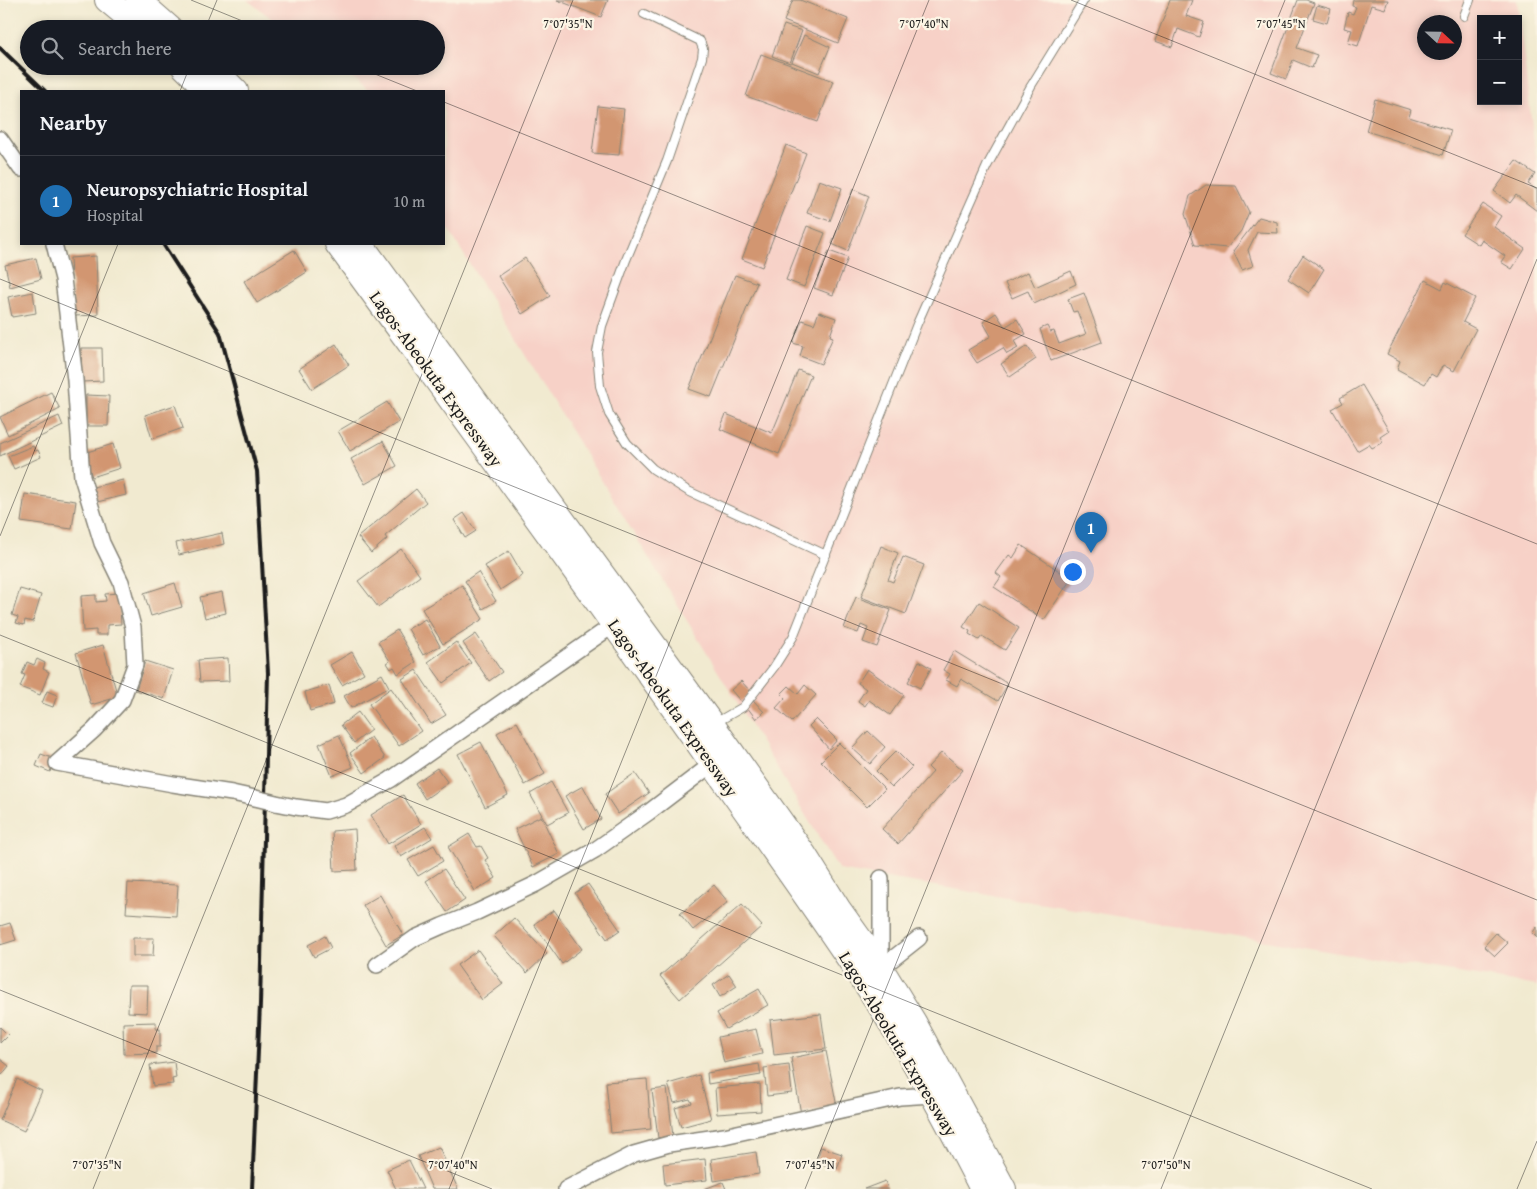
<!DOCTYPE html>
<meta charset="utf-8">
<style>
:root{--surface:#171b24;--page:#242831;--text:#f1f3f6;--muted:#9ea1a6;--line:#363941;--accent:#1f6fb2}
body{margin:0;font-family:"Gentium Book Plus",serif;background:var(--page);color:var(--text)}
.controls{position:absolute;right:15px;top:15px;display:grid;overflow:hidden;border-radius:0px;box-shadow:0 2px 8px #0003}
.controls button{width:45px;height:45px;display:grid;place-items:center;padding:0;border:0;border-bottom:1px solid var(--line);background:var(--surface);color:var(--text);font:25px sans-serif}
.compass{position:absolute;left:1417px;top:15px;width:45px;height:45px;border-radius:50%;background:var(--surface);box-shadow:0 2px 8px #0003;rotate:112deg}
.you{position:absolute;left:1072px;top:571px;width:18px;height:18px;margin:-12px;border:4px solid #fff;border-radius:50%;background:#1a73e8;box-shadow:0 0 0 8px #1a73e833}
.badge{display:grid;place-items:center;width:32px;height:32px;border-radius:50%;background:var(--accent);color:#fff;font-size:16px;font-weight:700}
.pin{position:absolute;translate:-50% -41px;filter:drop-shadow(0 1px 2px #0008)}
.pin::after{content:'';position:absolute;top:26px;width:18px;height:15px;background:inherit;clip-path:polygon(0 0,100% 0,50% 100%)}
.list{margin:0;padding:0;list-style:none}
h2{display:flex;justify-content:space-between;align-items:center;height:65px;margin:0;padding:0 20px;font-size:21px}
h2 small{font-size:16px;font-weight:400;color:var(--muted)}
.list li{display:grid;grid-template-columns:32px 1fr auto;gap:15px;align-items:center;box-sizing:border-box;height:90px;padding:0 20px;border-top:1px solid var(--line)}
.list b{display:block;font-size:19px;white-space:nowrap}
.list p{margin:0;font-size:16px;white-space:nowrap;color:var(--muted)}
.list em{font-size:16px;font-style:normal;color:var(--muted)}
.icon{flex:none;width:28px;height:28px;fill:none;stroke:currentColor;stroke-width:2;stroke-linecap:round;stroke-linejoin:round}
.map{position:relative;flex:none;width:1537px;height:1189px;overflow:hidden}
.search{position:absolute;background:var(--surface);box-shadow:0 2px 8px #0003;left:20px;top:20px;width:425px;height:55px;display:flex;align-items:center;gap:12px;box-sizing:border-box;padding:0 18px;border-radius:28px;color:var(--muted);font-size:19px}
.panel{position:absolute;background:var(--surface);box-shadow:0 2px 8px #0003;left:20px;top:90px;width:425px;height:155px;border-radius:0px}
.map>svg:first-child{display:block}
</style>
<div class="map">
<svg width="1537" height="1189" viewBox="0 0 1537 1189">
<rect width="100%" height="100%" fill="#fcf5e5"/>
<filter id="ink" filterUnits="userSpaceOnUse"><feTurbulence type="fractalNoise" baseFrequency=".02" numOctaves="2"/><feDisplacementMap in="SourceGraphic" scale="10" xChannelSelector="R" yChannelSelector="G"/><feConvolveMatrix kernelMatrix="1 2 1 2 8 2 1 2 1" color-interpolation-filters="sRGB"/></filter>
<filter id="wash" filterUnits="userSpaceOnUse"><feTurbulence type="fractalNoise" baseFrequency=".0096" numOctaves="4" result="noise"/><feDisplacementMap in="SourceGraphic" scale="20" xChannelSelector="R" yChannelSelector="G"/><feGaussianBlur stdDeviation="1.12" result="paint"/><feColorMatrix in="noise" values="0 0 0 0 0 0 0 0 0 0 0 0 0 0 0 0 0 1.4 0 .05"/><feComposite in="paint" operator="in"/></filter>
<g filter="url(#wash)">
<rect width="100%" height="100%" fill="#f1ead0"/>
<path fill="#f7d1c7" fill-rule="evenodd" d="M247,0H1517L1537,167V986L839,870L444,222V91H368L366,88L337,66H436V29H286ZM1481,19H1518V101H1481ZM1424,22H1454V52H1424Z"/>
<g id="blocks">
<path fill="#d29671" d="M557,0H608L601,17Z
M793,0H800L848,19L838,43L784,21Z
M1170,0H1192L1186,16L1204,22L1199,37L1178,29L1172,47L1155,41Z
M1298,0H1306L1314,3L1297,48L1317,55L1312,68L1293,60L1286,79L1271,73Z
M1353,0H1388L1385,9L1371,5L1358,46L1348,43L1352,30L1344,28L1348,12L1353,14L1356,7L1352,6Z
M1317,5L1331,9L1327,23L1313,19Z
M784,25L802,31L790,63L772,56Z
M804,35L830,47L819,73L792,62Z
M761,54L833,81L818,122L746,96Z
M1375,99L1411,110L1409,117L1451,130L1443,155L1366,131Z
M598,106L624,109L619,155L592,153Z
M786,145L806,153L762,267L742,259Z
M1516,161L1535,174L1528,184L1537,190V211L1516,195L1510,203L1494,191Z
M819,180L842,188L830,221L807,213Z
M1206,185L1236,186L1249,212L1241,231L1227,248L1195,245L1185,214L1190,196Z
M853,189L869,196L848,251L832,244Z
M1483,204L1501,216L1494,227L1525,249L1512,269L1501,262L1505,256L1482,240L1479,245L1462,234Z
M1259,217L1277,222L1278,233L1257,232L1248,250L1253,266L1242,270L1233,251Z
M807,226L825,233L804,287L786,280Z
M294,250L307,272L257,303L244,281Z
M829,251L848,258L833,295L814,288Z
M1303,255L1324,269L1309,293L1288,279Z
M96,256L98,315L73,316L70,258Z
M36,258L41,279L10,287L5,265Z
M525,258L550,296L522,314L498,276Z
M1071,271L1076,284L1034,304L1028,291L1012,298L1005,283L1028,272L1035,287Z
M735,275L757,283L711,397L689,389Z
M1425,280L1442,289L1445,282L1475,298L1463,322L1476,329L1454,371L1443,365L1436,377L1431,374L1425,384L1397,369L1400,361L1387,354Z
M33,292L36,313L12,317L8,297Z
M1084,293L1102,342L1051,361L1040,329L1047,326L1050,332L1054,331L1059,344L1086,334L1077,311L1073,312L1068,299Z
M819,312L836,318L830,336L833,337L821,364L800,356L803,346L793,343L802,320L814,324Z
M996,313L1005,327L1017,319L1026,334L1014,341L1018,348L1007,354L1003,348L977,363L968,350L991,336L983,322Z
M336,344L349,365L312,389L299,369Z
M1027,346L1036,359L1010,377L1001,364Z
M81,348H102L103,381L82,382Z
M798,370L811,375L779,454L720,429L726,414L772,433Z
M1362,385L1389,431L1380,437L1383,442L1372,448L1369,444L1357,451L1332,409L1343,403L1340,398Z
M51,392L60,409L8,435L0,417Z
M86,395L109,396L108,426H86Z
M387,402L399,422L350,451L338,431Z
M175,405L183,428L152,439L145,415Z
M59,416L63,426L0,456V443Z
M383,441L397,466L365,484L351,459Z
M113,444L120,468L92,477L84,453Z
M33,446L35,451L38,450L41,457L14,469L8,456Z
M123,480L126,495L97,502L93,487Z
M416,489L426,502L385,536L387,539L371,553L358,537Z
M25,494L76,501L72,529L21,522Z
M464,513L476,531L465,538L454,520Z
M222,533L224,544L179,555L176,543Z
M1021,545L1071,579L1044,620L994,587L1001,577L996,573L1009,555L1013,558Z
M881,546L898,553L888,580L893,582L903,557L924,565L906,614L861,597Z
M401,549L420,576L378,607L358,581Z
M509,551L523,575L500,590L485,566Z
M478,572L496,601L483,609L465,581Z
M175,583L182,607L151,616L144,593Z
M462,585L483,619L443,644L422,609Z
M20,589L41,595L33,622L25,620L24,625L16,623L18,617L12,615Z
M222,592L226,613L205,618L200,597Z
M119,593L121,624L107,625V635H96V630L83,631L81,596L96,595V602L106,601L105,594Z
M856,597L891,610L877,647L863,642L868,628L861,625L858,633L844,628Z
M979,602L1019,628L1005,650L982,636L979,640L969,634L970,631L963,627Z
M425,619L440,646L423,655L408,629Z
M397,630L416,662L398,674L394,667L391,669L387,663L390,661L378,642Z
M476,634L502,672L489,681L463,643Z
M456,642L471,663L443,683L428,662Z
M103,645L118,697L91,705L76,653Z
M954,651L1008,684L998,701L961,679L957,686L946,680L950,674L943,670Z
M352,652L364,673L342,685L330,665Z
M228,658L229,681L200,682L198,660Z
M37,659L45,663L43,669L49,672L40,695L20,687L25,675L22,674L27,662L34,665Z
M145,661L173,670L164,699L136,690Z
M919,661L931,668L920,688L908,682Z
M867,669L904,695L890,715L869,700L865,706L858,701L866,689L858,683Z
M416,670L446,715L431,724L402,679Z
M382,674L389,687L351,708L344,696Z
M741,681L751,692L741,702L731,690Z
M329,685L334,704L310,711L305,692Z
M805,685L816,695L792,722L776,708L785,698L781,694L789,686L798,694Z
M391,688L421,731L399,746L369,704Z
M47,691L57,695L53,707L42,703Z
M754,701L764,712L756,719L747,707Z
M358,712L371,730L354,743L341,725Z
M816,719L837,740L829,749L809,726Z
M517,722L545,774L525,785L497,733Z
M868,731L885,747L870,764L852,748Z
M339,735L353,767L332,776L319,744Z
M371,737L385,758L364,773L350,753Z
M481,742L508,795L485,807L458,754Z
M839,743L885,789L867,807L821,761Z
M896,751L912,767L892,787L876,771Z
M942,752L963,770L898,844L882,829L933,772L928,767Z
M41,754L55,759L50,772L36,766Z
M437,768L448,783L425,799L415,783Z
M635,773L649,793L618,814L605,794Z
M551,782L568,813L547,824L530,794Z
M583,786L601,819L584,829L565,796Z
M403,795L421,824L388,844L371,815Z
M541,816L559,854L533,867L515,829Z
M425,827L432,838L401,857L394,846Z
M355,829L357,870L334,871L332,831Z
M469,834L477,847L481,846L488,858L485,860L496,878L475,891L448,847Z
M434,845L443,861L418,876L408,860Z
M444,869L465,900L447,912L426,881Z
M128,883L178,885L176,916L126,913Z
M588,884L620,930L607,939L575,893Z
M714,885L728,902L693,930L680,914Z
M380,895L403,935L386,945L363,905Z
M742,904L762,926L680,999L660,976Z
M554,910L582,949L562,964L534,924Z
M514,918L547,954L527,973L494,936Z
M10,923L16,940L0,945V926Z
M1537,927V938L1532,933Z
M1496,933L1508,943L1495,956L1484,946Z
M325,936L331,948L314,957L308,945Z
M133,938H154L153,956H133Z
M478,950L503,984L482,1000L457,965Z
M729,974L737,986L720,997L713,985Z
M129,985H148L147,1013L128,1012Z
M759,989L768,1005L726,1029L717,1013Z
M821,1014L826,1049L774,1055L770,1020Z
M156,1022V1029H160V1047H156V1053L124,1054L123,1023Z
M0,1027L8,1035L0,1043Z
M756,1029L762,1054L724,1063L718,1037Z
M826,1051L837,1107L801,1114L791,1058Z
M0,1059L9,1066L2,1075L0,1074Z
M174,1062L176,1078L172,1079L173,1084L153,1086L150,1065Z
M759,1064L761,1075L708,1084L707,1073Z
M789,1065L792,1093L767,1096L764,1068Z
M699,1075L711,1119L681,1127L675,1108L692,1103L690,1099L674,1103L668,1084Z
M17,1079L42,1091L24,1131L0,1120Z
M647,1079L651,1129L611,1133L606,1082Z
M760,1084L761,1111L717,1114L715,1088Z
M667,1088L673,1136L658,1138L652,1090Z
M439,1147L458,1189H432L418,1156Z
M821,1147L842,1154L837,1169L816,1162Z
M756,1152L759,1174L714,1181L711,1159Z
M705,1159L707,1180L665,1185L663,1164Z
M409,1160L423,1189H396L387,1170Z
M885,1181L888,1189H864Z
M723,1182L726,1189H704Z"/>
</g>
</g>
<g filter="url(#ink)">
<use href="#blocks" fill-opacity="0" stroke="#868376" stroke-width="1"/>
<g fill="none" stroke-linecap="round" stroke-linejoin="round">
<defs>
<path id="service" d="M644,14L700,41L703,49L702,58L667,161L626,260L602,326L597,352L600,386L609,414L627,443L653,469L688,491L826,555
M1464,16L1470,0
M715,723L743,707L774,667L793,637L917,324L987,166L1031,86L1084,0"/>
<path id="minor" d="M0,139L21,169
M54,244L63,279L75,380L82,477L102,543L121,582L133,627L135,665L122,700L94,730L57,763
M57,763L173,784L232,793L255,798
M276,803L296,807L326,811L346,805L390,780L606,630L616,627
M881,878V968L919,938
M377,965L415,938L442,926L477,912L536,884L595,850L649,812L712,764
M566,1189L634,1154L669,1144L724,1136L900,1097L932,1095"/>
<path id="trunk" d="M107,0L142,29
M138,0L171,29
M183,66L208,91
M211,66L236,91
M337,244C460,413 584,581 704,752C759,831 816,908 869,989C911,1053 947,1121 982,1189
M361,244L712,724L804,854L838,908L881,968L914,1022L1004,1189"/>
</defs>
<use href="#service" stroke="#868376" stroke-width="10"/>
<use href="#minor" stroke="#868376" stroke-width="18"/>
<use href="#trunk" stroke="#868376" stroke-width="26"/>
<use href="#service" stroke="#fff" stroke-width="8"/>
<use href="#minor" stroke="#fff" stroke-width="15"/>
<use href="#trunk" stroke="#fff" stroke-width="24"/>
<path stroke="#1c1c1c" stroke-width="4" d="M0,48L45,91
M163,244L220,333L257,471L268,673L260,1004L252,1189"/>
<defs>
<path id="minor-bridge" d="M255,798L276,803"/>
</defs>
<use href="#minor-bridge" stroke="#868376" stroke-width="18" stroke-linecap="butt"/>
<use href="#minor-bridge" stroke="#fff" stroke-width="15"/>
</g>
</g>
<path fill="none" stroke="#1c1c1c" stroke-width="1" stroke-opacity="0.45" d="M191,0L262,29M1071,0L1537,188M205,29L217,0M355,66L417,91M180,91L190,66M444,102L1537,544M0,279L1537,900M0,536L118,244M0,635L1372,1189M0,990L492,1189M93,1189L573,0M449,1189L929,0M805,1189L1285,0M1161,1189L1537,259M1517,1189L1537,1141"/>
<g text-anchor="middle" stroke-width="4.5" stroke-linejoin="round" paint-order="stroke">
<g font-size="18" fill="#1c1c1c" stroke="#fcf5e5">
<text transform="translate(436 379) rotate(54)" y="6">Lagos-Abeokuta Expressway</text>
<text transform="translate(673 708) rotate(55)" y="6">Lagos-Abeokuta Expressway</text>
<text transform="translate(898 1044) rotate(59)" y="6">Lagos-Abeokuta Expressway</text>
</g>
</g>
<g font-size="12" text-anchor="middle" fill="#1c1c1c" stroke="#fcf5e5" stroke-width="4.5" stroke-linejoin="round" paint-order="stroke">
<text x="568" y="28">7°07'35"N</text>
<text x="924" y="28">7°07'40"N</text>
<text x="1281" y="28">7°07'45"N</text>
<text x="97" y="1169">7°07'35"N</text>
<text x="453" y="1169">7°07'40"N</text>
<text x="810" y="1169">7°07'45"N</text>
<text x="1166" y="1169">7°07'50"N</text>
</g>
</svg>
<div class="controls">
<button>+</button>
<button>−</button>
</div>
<svg class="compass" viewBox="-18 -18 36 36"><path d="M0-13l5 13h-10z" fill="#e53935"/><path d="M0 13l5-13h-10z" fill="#9ea1a6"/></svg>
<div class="you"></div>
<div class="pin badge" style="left:1091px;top:553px">1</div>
<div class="search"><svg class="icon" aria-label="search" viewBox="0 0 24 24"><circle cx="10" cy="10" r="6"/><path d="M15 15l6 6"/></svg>Search here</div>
<section class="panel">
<h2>Nearby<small></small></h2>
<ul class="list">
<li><span class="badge">1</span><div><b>Neuropsychiatric Hospital</b><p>Hospital</p></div><em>10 m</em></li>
</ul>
</section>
</div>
